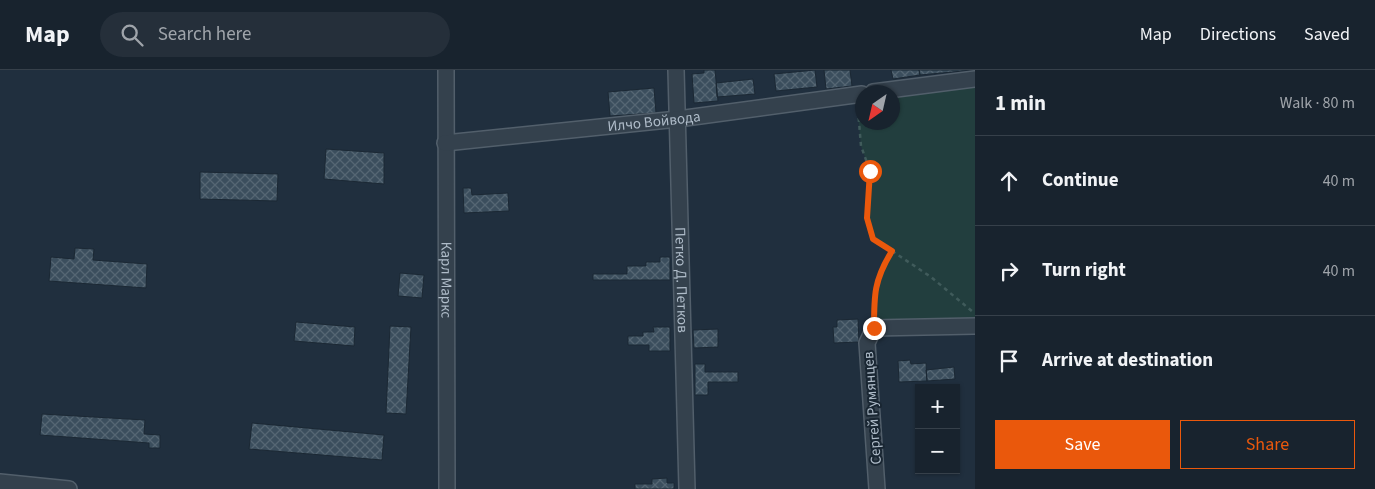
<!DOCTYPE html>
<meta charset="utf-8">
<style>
:root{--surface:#18232e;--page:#252f3a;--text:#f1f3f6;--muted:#9fa4aa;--line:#36404a;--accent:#ea580c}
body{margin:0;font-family:"Source Sans 3",sans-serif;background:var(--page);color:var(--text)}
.controls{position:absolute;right:15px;bottom:15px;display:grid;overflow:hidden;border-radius:0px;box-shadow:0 1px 4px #0004}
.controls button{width:45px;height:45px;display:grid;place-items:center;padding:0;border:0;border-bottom:1px solid var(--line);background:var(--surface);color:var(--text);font:25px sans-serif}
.compass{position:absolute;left:855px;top:15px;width:45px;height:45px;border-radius:50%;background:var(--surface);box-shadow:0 1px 4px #0004;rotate:214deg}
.stop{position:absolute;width:15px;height:15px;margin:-11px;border:4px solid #ea580c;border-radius:50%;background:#fff}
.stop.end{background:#ea580c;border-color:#fff;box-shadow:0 1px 5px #0008}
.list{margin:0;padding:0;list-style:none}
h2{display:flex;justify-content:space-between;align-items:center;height:65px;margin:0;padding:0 20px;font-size:21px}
h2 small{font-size:16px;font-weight:400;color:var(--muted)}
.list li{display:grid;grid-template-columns:32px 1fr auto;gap:15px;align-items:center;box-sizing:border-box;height:90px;padding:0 20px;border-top:1px solid var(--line)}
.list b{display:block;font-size:19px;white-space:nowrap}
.list em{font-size:16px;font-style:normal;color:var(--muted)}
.actions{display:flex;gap:10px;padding:15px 20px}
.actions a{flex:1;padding:11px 0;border:1px solid var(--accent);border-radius:0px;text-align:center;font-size:18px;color:var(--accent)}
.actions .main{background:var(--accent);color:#fff}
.icon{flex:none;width:28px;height:28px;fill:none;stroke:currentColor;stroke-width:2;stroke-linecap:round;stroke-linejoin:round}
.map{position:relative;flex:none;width:975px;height:419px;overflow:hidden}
header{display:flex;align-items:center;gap:30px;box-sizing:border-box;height:70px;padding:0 25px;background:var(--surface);border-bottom:1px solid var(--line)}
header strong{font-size:24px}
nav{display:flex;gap:28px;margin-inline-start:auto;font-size:18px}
.search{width:350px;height:45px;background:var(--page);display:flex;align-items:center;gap:12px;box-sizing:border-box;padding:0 18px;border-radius:28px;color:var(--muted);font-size:19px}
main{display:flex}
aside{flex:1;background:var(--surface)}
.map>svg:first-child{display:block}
</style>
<header>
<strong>Map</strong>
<div class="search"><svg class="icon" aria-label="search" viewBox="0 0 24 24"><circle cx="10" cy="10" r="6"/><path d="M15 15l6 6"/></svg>Search here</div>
<nav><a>Map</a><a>Directions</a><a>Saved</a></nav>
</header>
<main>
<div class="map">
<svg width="975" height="419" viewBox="0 0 975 419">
<defs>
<pattern id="building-cross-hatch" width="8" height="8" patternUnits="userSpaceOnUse" patternTransform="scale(1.25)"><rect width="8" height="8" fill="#3b4e5d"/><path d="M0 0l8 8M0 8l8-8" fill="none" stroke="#556673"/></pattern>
</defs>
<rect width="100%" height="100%" fill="#202f3e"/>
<path fill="#223e3e" d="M975,9V256L874,258C874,225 874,210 892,181L873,169L867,148L870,101L861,76L856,25L862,24V52H892V22Z"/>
<path fill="url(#building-cross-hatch)" stroke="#1b2834" d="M704,0H715L718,31L694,33L692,4L704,3Z
M815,0L817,17L776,21L774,4Z
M824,0H850L852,16L826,19Z
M891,0H919L920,5L893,9Z
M919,0H974L920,5Z
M753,9L755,24L717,27L716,13Z
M654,18L656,43L610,46L608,22Z
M326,79L384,83V114L324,109Z
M200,102L278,104L277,131L200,129Z
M463,118H471L472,125L508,123L509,141L464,143Z
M75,178L94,179L93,190L147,194L146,218L49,211L51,187L74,189Z
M660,187H670V210H593V204H627V196H646V192H660Z
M400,203L424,205L422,228L398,226Z
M858,249L859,272L834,273L833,257H837V250Z
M296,252L355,257L354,276L294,271Z
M390,256L411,257L406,344L386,343Z
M653,257H670V281H649V275H628V266H643V262H654Z
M718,259V277L694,278L693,260Z
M910,290L911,294L926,293L927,311L899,312L898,291Z
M695,294H705V302H738V312H708V325H695Z
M954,297L955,309L927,311L926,300Z
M42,344L145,350L144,364L160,365V378H149V373L40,365Z
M252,353L384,365L382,390L249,379Z
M667,408V413H674V419H635V414H652V409Z"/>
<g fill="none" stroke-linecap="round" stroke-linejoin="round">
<defs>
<g id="minor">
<path id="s1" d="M446,0L447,419"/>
<path id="s2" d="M676,0L687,419"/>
<path d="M873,22L975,9"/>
<path id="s3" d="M445,73L678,49L862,24"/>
<path d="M0,412L69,419"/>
<path d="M877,419L867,273L874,258L975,256"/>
</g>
</defs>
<use href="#minor" stroke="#525f6b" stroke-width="18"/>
<path stroke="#405b5b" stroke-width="2.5" stroke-dasharray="4 4" stroke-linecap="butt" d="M858,40L861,76L870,101L867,148L873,169L892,181C878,204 874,217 874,244
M892,181L931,207L973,242"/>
<use href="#minor" stroke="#34414d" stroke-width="15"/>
</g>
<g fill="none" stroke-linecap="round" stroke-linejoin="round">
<path stroke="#ea580c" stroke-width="6" d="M870,101L867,148L873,169L892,181C874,210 874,225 874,258"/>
</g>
<g text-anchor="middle" stroke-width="4" stroke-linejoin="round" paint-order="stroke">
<g font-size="15" fill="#afbcc9" stroke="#192632">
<text dy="5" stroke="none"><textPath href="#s3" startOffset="210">Илчо Войвода</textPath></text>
<text dy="5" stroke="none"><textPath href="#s1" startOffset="210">Карл Маркс</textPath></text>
<text dy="5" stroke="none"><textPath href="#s2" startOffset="210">Петко Д. Петков</textPath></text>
<text transform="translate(872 338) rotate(-94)" y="5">Сергей Румянцев</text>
</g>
</g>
</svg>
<div class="controls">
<button>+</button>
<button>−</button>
</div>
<svg class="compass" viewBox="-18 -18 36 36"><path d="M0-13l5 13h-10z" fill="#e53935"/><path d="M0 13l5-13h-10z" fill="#9fa4aa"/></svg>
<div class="stop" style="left:870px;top:101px"></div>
<div class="stop end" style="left:874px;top:258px"></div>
</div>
<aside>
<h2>1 min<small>Walk · 80 m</small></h2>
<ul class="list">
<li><svg class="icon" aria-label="ahead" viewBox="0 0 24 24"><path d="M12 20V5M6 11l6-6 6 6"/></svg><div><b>Continue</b></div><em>40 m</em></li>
<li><svg class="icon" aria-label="right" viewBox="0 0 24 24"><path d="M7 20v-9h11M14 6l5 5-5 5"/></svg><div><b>Turn right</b></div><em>40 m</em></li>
<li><svg class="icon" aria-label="arrive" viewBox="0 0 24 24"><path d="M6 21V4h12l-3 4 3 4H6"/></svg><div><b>Arrive at destination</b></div></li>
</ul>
<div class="actions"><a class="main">Save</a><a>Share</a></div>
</aside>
</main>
